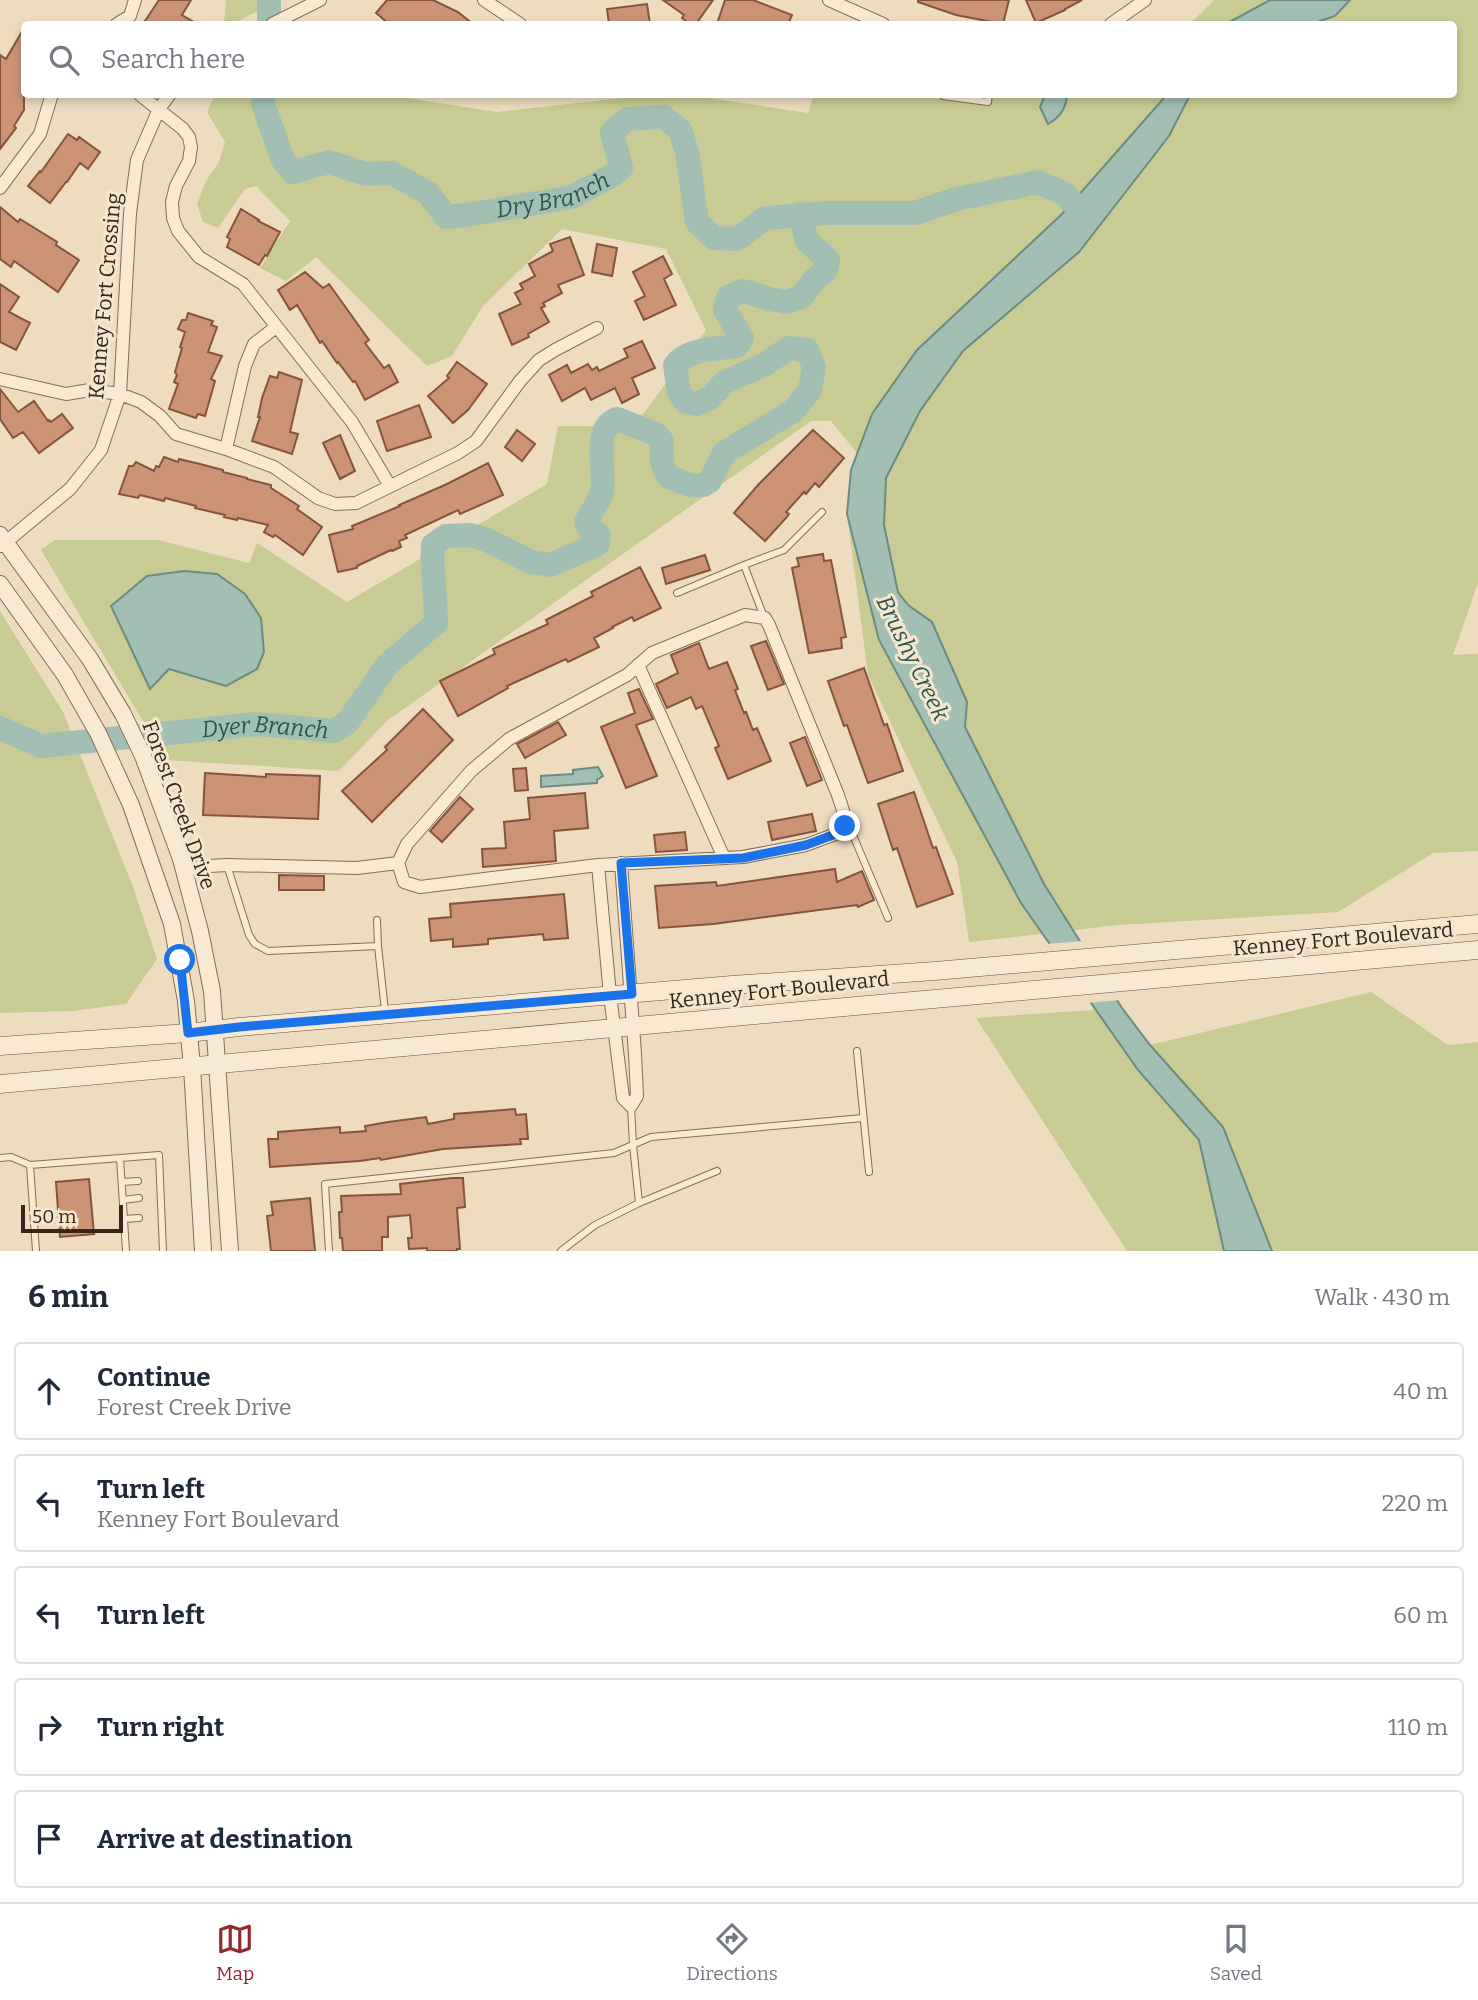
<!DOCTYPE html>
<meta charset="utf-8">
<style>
:root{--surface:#fff;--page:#f6f6f7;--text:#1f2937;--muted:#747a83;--line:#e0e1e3;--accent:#942831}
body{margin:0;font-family:Bitter,serif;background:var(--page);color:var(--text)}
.scale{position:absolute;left:21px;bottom:18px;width:102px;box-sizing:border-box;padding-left:7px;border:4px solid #35261c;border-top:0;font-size:19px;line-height:24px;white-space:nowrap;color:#35261c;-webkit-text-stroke:5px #f5e7ce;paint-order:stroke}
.stop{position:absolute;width:21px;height:21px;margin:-16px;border:5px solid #1a73e8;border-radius:50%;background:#fff}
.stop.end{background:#1a73e8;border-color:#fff;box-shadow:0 2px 7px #0008}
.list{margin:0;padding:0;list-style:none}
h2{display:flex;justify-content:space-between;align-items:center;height:91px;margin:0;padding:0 28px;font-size:30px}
h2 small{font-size:23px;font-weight:400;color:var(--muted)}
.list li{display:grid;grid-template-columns:46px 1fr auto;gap:21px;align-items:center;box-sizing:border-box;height:98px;margin:0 14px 14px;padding:0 14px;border:2px solid var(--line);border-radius:7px}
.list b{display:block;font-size:26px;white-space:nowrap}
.list p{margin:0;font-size:23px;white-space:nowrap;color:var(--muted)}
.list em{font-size:23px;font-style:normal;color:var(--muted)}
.icon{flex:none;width:38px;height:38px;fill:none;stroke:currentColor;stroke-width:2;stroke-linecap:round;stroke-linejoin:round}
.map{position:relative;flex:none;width:1478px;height:1251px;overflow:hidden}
.search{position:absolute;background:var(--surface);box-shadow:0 4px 10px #0003;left:21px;right:21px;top:21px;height:77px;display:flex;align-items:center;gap:18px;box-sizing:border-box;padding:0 24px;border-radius:7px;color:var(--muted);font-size:26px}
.sheet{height:651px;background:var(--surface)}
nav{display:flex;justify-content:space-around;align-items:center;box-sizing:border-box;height:98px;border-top:2px solid var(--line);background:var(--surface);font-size:19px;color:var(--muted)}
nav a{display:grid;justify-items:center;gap:4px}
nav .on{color:var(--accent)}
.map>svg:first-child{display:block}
</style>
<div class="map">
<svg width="1478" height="1251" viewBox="0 0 1478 1251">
<rect width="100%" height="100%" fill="#eddcbf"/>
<path fill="#c8cb93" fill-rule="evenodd" d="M226,0H281L232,24H224Z
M1214,0H1478V583L1453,655L1478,654V851L1433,853L1338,912L1119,925L969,942L957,862L868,675L847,514L861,458L831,421H811L388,720L339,771L166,760L41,550L55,540H158L249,563L257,543L347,602L547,484L558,426H604L640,418L706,330L666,249L562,229L483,306L452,356L427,366L316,257L286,281L260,268L290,221L256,186L245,189L218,228L203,222L197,204L206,181L219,162L225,142L207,112L215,95H387L497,112L649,95L682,94L808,113L814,94H1454V24H1190ZM147,576L184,673L169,669L150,689L111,606Z
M0,611L63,712L133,887L157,959L126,1004L72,1011L0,1013Z
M1371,992L1448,1045L1478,1042V1251H1127L976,1018L1122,1008L1150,1045Z"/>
<path fill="#a2bfb4" stroke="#6a8c81" stroke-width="2" d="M1270,0H1350L1335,16L1311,24H1226Z
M1045,95H1067C1066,109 1060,117 1048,124L1040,107Z
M1165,95H1190L1169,136L1079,252L963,351L920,411L886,478L884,525L898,592L908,605L932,622L967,702L965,727L1044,884L1122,1008L1150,1045L1223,1127L1272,1251H1224L1199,1140L1138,1070L1021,903L879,640L847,514L851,470L872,414L917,350L1062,214L1164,98Z
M184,571L217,574L245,594L261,618L264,652L257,669L226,686L169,669L150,689L111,606L147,576Z
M598,767L603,776L597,780V783L541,787V776L573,774V770Z"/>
<path fill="#eddcbf" d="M1083,941L1121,1000L1087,1003L1046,944Z"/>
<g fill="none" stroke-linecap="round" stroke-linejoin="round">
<g stroke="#a2bfb4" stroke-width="24">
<path d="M269,24V0"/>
<path id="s1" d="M264,94L263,104L283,160L293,172L329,162L366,174L392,173L428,193L446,217L467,215L572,197L613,175L621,168L612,132L627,119L664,117L680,130L687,152L697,222L714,238L737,239L765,218L829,213H915L957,199L1038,182L1065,194L1086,218"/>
<path id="s2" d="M0,728L41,746L257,724L334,731L347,723L387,665L436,623C436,597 431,571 433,545L446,536L470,535L487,540L531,562L550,565L598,544L599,535L590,529L586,522C591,512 600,501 602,491C606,470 591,429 617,419L656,434L662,441V461L664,469L669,477L690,485H703L710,481L724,453L793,411L810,390L814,367L807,350L789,348L764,365L725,382L710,398L697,404L686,402L679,392L675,365C688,348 717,349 737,346L742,338L725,310L728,297L743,291L770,299L786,302L801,297L816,278L826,270L828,260L807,241L800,214"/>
</g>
</g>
<path fill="#cb9275" stroke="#84543e" stroke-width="2" d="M159,0H191L182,15L197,24H143Z
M387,0H433L458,12L473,24H389L376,13Z
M663,0H713L696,24H690L682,18L684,15Z
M725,0H753L792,15L788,24H717Z
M918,0H1009L1003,24L956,15L918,2Z
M1026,0H1082L1065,9V10L1036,23Z
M647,4L650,24H609L607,9Z
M24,28V110L14,126L16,128L0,149V55L6,59Z
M68,134L77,140L79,137L100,152L88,169L80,163L67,182H66L50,203L28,186L40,171L41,172Z
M0,207L18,222L20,219L57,242L56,245L79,260L58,292L14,261L11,267L0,259Z
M241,209L259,220L258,221L280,232L267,256L265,255L259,265L227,247L230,239L227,237Z
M570,237L584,275L558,285L562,293L543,303L545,306L541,308L549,322L528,334L529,337L512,345L499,314L521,304L515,293L523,289L520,284L535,276L529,264L553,251L550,244Z
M597,244L617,248L612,276L592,272Z
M663,256L672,274L664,279L676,305L644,320L635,301L645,296L633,272Z
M305,272L323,288L329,284L369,340L365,343L384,368L389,365L398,382L365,400L355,381L353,382L338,362L337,363L322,341L320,343L297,305L290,310L278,290Z
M0,284L19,297L9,312L30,323L16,350L0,342Z
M188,313L213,321L211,325L217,327L208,352L222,356L211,379L215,381L205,416L198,414L196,418L169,409L178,384L174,382L177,375L175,372L182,348L180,347L185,332L178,329L182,320H186Z
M642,341L655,368L632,378L639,394L622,403L615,388L591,400L585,388L562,401L549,375L567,365L571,373L588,364L592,370L597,367L599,371L628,357L624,349Z
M457,362L487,384L468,410L453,423L428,396L449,378L447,376Z
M279,372L302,380L290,432L298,434L292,454L252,441L260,417H258L262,398L270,376L277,378Z
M0,389L18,412L34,401L48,421L49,420L51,422L62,414L73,428L39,453L23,432L13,438L0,419Z
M419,405L431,437L387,451L377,421Z
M517,430L535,444L522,461L505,447Z
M813,430L844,458L819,487L815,483L806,494L804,492L786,512L789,514L787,517L765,541L734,513L758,485Z
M340,435L355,471L340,479L323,443Z
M164,457L178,462L179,459L200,464L223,470V472L247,478V479L271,485V488L299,506L297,509L322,527L303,555L275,535L273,537L264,532L268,525L238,518L237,520L224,517L225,515L195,508L196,506L165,498L164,501L140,495L138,498L119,494L129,466H133L136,462L154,471L156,466L159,467Z
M488,463L503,495L460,514L458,510L405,535L407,538L399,541L401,547L392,551L391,550L357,566V568L338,572L329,535L353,529L352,526L400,506L399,505L447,484Z
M823,554L824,561L831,560L846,637L841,638L842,648L809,653L792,568L799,566L797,558Z
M705,555L710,570L666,584L662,568Z
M640,567L661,608L634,621L632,617L612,627L613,628L594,638L599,647L568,662L566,659L507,686L508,688L458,716L440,681L495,654L493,649L548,624L546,620L593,596L591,592Z
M766,641L784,684L768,690L751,646Z
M699,643L709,669L727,662L738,689L735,690L744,713L746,712L753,730L757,728L771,761L728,779L715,748L719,746L702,706L696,709L691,697L667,708L656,684L678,673L671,655Z
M864,668L884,725L887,724L903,771L868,783L847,725L844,726L828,681Z
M639,689L653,719L636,725L657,776L626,788L601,727L635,713L628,693Z
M423,709L453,740L372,822L342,791L387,750L385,747Z
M558,722L566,735L525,758L517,744Z
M805,737L822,780L807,786L790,743Z
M526,768L528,790L515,791L513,769Z
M205,773L266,777V774L320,776L318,819L203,815Z
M914,792L933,848L936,847L953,894L917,907L897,848L893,850L878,804Z
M585,793L588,828L554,831L556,861L483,867L482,849L506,848L504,822L530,819L528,798Z
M460,797L473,809L442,842L430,831Z
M812,814L816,831L772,840L768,822Z
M685,832L687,850L656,852L654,835Z
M835,869L837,882L862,871L874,900L858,907L857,905L713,924L659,928L655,886L716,882L717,886Z
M279,875L324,876V890H279Z
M564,894L568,938L544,940L543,934L488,939V944L453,947V939L431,941L429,919L451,917L450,904Z
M515,1109L516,1115L526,1114L528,1139H520L521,1144L443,1149L381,1160L380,1158L360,1161L270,1167L268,1139H278V1132L340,1127V1133L366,1131L365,1126L388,1122L426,1117L428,1124L454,1119V1114Z
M452,1178H463L465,1207L457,1208L460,1249H457V1251H427V1248L409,1249L408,1238H412L410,1215L388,1217V1237H382V1251H343L342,1238H340L339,1212H342L341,1196L401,1194L400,1184Z
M89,1179L94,1234L60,1237L56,1182Z
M310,1198L315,1251H271L267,1216L273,1215L271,1202Z"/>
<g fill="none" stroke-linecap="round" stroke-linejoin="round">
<defs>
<path id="service" d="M943,96L988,102L989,94
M677,593L744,565
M764,617L744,565L784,550L822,512
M847,821L888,918
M227,865L249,935L255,944L268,951L378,946L385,1011
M377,920L378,946
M857,1051L869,1172
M631,1106L633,1145L639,1203
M0,1158L11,1157L30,1165L159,1155L163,1251
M120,1158L126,1251
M30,1165L36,1251
M122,1182L138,1181
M123,1200L139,1198
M124,1219L139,1218
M329,1251L325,1184L614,1153L651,1137L863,1118
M561,1251L595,1225L639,1203L717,1171"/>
<path id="minor" d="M484,0L520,24
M829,0L883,24
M117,24L130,16L135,0
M272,24L320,0
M1111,24L1145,0
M139,94L183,129L189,137L191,147L189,161L176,186L172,202L173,218L178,231L199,257L243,284L352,422L390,486
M0,188L40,134L52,94
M0,379L66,394L90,390L120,394L141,402L160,416L176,434L226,449L274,467L318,498L335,504L356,503L458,453L476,441L520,381L539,360L555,350L597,328
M226,449L245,366L254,344L276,327
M1,546L70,489L101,450L120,394L130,213L137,160L159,109L170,94
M745,615L765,618L769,625L838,795C842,808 848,819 841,832L806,845L743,857L598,865L420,887L404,882L398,863L407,844L471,771L509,739L627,675L652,653Z
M638,665L724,858
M598,865L610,995L623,1098L631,1106L637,1096L635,1054L621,863
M184,870L209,866L227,865L357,868L398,863"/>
<path id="tertiary" d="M0,535L90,659L123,714L143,756L181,859L200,931L212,991L230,1251
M0,584L65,675L98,733L131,805L172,924L186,1001L192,1067L203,1251"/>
<path id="secondary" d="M0,1046L188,1033L239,1027L732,985L935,971L1478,924
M0,1084C493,1040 985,993 1478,950"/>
</defs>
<use href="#service" stroke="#856d58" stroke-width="8"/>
<use href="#minor" stroke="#856d58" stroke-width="14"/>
<use href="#tertiary" stroke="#856d58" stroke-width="18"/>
<use href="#secondary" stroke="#674e3b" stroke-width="19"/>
<use href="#service" stroke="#f8ead2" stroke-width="6"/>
<use href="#minor" stroke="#f8ead2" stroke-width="12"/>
<use href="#tertiary" stroke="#f8ead2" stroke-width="16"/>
<use href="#secondary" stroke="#f8ead2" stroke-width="18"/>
</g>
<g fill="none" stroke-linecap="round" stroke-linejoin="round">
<path stroke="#1a73e8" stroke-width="9" d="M180,960L188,1033L239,1027L632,994L621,863L743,858L806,845L841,832L845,826"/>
</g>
<g text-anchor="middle" stroke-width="6" stroke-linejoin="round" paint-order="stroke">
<g font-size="21" fill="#35261c" stroke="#f5e7ce">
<text transform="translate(105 296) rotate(-85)" y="7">Kenney Fort Crossing</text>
<text transform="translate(179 805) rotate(70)" y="7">Forest Creek Drive</text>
<text transform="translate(1343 939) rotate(-5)" y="7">Kenney Fort Boulevard</text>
<text transform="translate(779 990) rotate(-6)" y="7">Kenney Fort Boulevard</text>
</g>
<g font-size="23" font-style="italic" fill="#2b554f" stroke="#f5e7ce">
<text dy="8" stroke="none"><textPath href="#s1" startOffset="368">Dry Branch</textPath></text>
<text transform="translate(913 658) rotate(64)" y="8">Brushy Creek</text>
<text dy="8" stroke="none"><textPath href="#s2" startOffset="270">Dyer Branch</textPath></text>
</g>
</g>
</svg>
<div class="scale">50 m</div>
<div class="stop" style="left:180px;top:960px"></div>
<div class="stop end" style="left:845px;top:826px"></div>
<div class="search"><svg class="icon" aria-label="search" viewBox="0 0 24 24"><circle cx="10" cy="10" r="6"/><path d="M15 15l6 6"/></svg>Search here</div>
</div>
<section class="sheet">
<h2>6 min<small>Walk · 430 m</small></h2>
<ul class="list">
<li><svg class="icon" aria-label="ahead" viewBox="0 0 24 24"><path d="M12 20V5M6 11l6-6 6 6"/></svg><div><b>Continue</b><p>Forest Creek Drive</p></div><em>40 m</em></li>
<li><svg class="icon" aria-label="left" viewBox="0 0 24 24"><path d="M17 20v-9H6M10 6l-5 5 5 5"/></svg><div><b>Turn left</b><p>Kenney Fort Boulevard</p></div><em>220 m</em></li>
<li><svg class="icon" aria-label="left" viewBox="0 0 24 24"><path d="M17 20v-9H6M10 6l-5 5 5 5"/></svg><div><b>Turn left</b></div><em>60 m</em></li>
<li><svg class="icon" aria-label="right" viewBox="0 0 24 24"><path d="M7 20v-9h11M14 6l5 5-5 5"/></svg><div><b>Turn right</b></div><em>110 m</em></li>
<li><svg class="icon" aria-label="arrive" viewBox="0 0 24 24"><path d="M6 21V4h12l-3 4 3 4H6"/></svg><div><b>Arrive at destination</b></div></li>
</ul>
</section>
<nav>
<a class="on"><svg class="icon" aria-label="map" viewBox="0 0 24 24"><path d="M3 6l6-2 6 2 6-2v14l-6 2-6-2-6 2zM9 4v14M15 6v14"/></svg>Map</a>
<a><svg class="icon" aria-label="directions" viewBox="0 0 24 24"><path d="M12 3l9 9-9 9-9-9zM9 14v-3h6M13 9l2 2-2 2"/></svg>Directions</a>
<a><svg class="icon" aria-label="saved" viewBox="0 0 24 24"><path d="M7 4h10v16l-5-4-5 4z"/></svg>Saved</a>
</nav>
